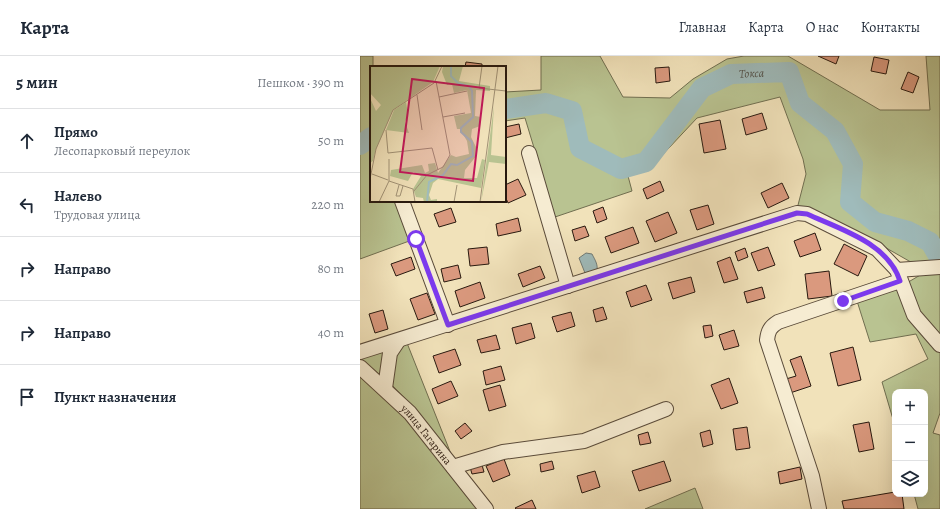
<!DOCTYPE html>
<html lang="ru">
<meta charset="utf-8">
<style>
:root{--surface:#fff;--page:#f2f2f3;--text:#1f2937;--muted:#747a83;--line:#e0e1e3}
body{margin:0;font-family:Alegreya,serif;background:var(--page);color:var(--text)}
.controls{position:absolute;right:12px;bottom:12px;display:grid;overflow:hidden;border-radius:8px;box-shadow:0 4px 16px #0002}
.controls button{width:36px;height:36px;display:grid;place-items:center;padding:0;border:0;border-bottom:1px solid var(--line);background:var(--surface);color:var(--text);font:20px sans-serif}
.stop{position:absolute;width:12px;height:12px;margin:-9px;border:3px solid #7c3aed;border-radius:50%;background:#fff}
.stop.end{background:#7c3aed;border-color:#fff;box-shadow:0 1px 4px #0008}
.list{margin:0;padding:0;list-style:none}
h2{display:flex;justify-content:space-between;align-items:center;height:52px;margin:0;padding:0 16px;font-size:17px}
h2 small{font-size:13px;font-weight:400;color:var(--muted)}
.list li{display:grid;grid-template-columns:26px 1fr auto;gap:12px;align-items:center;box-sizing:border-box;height:64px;padding:0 16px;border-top:1px solid var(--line)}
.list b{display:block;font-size:15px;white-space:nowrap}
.list p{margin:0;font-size:13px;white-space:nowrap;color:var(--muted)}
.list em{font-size:13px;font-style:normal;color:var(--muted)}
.icon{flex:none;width:22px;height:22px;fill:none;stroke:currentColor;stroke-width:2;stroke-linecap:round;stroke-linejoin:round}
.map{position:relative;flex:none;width:580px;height:453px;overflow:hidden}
header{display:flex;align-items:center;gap:24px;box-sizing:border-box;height:56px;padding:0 20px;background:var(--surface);border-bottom:1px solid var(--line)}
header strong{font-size:19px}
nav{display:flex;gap:22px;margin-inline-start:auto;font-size:14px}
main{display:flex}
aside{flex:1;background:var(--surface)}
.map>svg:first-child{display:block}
</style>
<header>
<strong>Карта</strong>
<nav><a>Главная</a><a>Карта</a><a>О нас</a><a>Контакты</a></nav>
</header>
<main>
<aside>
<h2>5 мин<small>Пешком · 390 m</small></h2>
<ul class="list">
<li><svg class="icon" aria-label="ahead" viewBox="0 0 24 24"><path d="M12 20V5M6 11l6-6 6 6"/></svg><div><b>Прямо</b><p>Лесопарковый переулок</p></div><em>50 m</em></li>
<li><svg class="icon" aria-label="left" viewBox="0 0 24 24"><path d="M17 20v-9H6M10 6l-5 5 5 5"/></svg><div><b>Налево</b><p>Трудовая улица</p></div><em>220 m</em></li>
<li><svg class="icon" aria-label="right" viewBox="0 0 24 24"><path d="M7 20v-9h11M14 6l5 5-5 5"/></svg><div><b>Направо</b></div><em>80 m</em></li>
<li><svg class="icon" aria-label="right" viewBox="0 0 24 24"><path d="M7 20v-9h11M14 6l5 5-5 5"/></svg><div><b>Направо</b></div><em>40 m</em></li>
<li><svg class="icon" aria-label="arrive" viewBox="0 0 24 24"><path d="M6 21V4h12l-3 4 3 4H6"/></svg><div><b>Пункт назначения</b></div></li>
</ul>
</aside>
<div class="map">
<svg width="580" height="453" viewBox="0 0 580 453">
<rect width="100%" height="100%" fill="#f1e2ba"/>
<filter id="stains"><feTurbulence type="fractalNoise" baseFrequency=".005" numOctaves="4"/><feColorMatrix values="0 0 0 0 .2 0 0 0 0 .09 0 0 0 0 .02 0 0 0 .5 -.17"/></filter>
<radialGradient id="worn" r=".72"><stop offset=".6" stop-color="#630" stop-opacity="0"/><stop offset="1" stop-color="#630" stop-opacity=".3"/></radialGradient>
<path fill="#b9c391" stroke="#706e50" d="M0,0H13V11H11V145H37L52,184L0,203Z
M181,0H240L263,41L310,42L333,23L367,3L384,0H428L520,54H570L566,0H580V357L573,377L580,379V453H558L554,438H565V336H535V370L522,326L568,303L556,278L510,286L497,245L545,228L562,218L556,209L521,189L437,153L446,118L443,103L420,41L337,62L293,109L268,120L272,135L195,161L165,62L145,65V36L181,34Z
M47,287L93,403L55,353L32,329L0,302Z
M0,320L45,362L118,453H0Z
M335,432L343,453H285Z"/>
<path fill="#9fbbbb" stroke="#6f7a76" d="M226,197L232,198C235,204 238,208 237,215L225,217L219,202Z"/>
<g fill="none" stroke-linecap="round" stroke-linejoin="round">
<g stroke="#9fbbbb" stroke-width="20">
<path id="s1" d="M145,53L186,47L212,55L220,92L261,113L286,106L342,32L371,18L429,16L440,47L475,75L493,108L490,146L515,166L548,175L570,186L580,203"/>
<path d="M0,89L11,81"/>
</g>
</g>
<path fill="#da997e" stroke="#28190f" d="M458,0H479L476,8Z
M514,1L529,4L526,18L511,15Z
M106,6L122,8V11H105Z
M309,11L310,25L296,27L295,12Z
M548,16L559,21L553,37L541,33Z
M402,57L407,73L386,79L382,63Z
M360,64L366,93L344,97L339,68Z
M159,68L161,78L145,82V71Z
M158,123L166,139L148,147L145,140V129Z
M300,125L304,135L287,143L283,133Z
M422,127L429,142L408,152L401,137Z
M348,149L354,168L337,174L330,154Z
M243,151L247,163L237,167L233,155Z
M91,152L96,166L79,171L74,158Z
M308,156L317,177L295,186L286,165Z
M158,162L161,175L138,180L136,168Z
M225,170L229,180L215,185L212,174Z
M273,171L279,187L251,197L245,181Z
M455,177L461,194L440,201L434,185Z
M484,188L507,200L498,220L474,208Z
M127,191L129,208L110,210L108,193Z
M408,191L415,209L398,215L391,197Z
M385,192L388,201L378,205L375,196Z
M51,201L55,213L36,220L31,208Z
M370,201L378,223L364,227L357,206Z
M98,209L101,222L84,226L81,213Z
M180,210L185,222L163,231L158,218Z
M469,215L472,240L448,243L445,218Z
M331,221L335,236L313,243L308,227Z
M120,226L125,242L100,251L95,235Z
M286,229L292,244L271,251L266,236Z
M402,231L405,242L387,247L384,236Z
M67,237L75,258L58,264L50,243Z
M243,251L247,263L236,266L233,254Z
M23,254L28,273L15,277L9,258Z
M211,256L215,270L197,276L192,261Z
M171,267L175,282L156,288L152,272Z
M351,269L353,280L345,282L343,270Z
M374,274L379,290L364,294L359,279Z
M136,279L140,293L121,297L117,284Z
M493,291L501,324L478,330L470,297Z
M95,293L101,309L79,317L73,300Z
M441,300L451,330L430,337L426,323L436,320L430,304Z
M141,310L145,324L126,329L123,315Z
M369,322L378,347L361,353L351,329Z
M91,325L98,340L78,348L72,333Z
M140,329L146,350L129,355L123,334Z
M509,366L514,393L499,396L493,369Z
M105,367L112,375L101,383L95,375Z
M387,371L390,392L376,394L373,373Z
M350,374L353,388L343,391L340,377Z
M288,376L291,387L280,389L278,379Z
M144,403L150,419L133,426L126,410Z
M192,405L194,413L181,416L180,408Z
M304,405L311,425L279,435L272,415Z
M122,409L124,416L112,418L110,411Z
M440,411L442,423L420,428L418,416Z
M235,415L240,431L222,437L217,420Z
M535,436V438H542L544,453H484L482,445Z
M172,444L176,453H156L155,452Z"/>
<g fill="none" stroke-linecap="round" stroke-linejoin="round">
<defs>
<g id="minor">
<path d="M169,97L208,230"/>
<path d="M42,145L88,269"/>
<path d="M537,214L580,211"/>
<path d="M0,296L437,157L447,158L517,193L537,214L554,259L580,289"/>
<path id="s2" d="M0,311L50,357L126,453"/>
<path d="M25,332L30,297L38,285"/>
<path d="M93,411L143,396L224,385L306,353"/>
<path d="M459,453L452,420L407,284C408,275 410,271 418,266L540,225"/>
</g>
</defs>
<use href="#minor" stroke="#5a4b3a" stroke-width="16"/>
<use href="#minor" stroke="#f6ecd2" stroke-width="14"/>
</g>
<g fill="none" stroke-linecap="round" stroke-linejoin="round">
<path stroke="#7c3aed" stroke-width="5" d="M56,183L88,269L437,157L447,158C480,173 528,187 540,225L483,245"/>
</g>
<g text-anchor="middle" stroke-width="3" stroke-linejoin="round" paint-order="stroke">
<g font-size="11" fill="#28190f" stroke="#f6ecd2">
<text dy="4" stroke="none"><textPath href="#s2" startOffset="95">улица Гагарина</textPath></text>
</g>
<g font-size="12" font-style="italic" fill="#52524b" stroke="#f6ecd2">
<text dy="4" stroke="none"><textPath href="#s1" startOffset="324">Токса</textPath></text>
</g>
</g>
<g transform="translate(10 10)">
<rect width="136" height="136" fill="#f1e2ba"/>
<path d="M0,0H70L63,16L23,44L6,83L3,95L0,97V32L6,45L11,39L0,27ZM73,0H93L89,15L120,20V25L106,24L105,50L111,51L110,60L102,63L101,71L106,81L107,89L95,104L94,112H107L112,93L115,94L111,122L68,113L63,117L59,129L61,134L67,133V136H54L53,132L46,131L43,123L51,110L43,106L38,115L20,110L21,104L52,99L55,107L59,105L58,98L65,97L68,107L81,89L86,91L99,88L97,75L90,63H87L84,50L101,47L97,24L84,27L82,18L77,19L72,6ZM36,36L38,48L35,56L39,67L16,64L24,44ZM124,40L121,89L136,91V98L119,96L111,136Z" fill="#b9c391"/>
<path fill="none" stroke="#9fbbbb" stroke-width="2" d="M57,136L59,116L73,109L81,98L87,99L103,90L102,76L91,66V62L103,51L102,25L99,20L88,17L81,10V0"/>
<path fill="none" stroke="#a19276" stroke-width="1" d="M112,0L109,22L136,25M47,29L52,64M69,31L97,25M73,51L95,47M16,64L18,87L62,82L68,104M2,108L18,114M0,113L6,83L23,44L64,17L72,0M19,115V93M29,119L26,130H30L33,120M44,125L57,109L73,101L80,89L66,15M9,136L19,115L43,123L45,136M84,136L87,119M110,136L128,0"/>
<path fill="#c2185b" fill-opacity="0.15" stroke="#c2185b" stroke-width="2" d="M42,13L114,22L103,115L30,106Z"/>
<rect width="136" height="136" fill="none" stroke="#28190f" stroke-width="2"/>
</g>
<rect width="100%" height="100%" filter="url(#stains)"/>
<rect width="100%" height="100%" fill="url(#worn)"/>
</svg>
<div class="controls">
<button>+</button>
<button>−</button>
<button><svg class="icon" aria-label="layers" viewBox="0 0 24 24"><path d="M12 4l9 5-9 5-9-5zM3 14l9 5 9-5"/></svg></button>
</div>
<div class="stop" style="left:56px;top:183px"></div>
<div class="stop end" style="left:483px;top:245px"></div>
</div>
</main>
